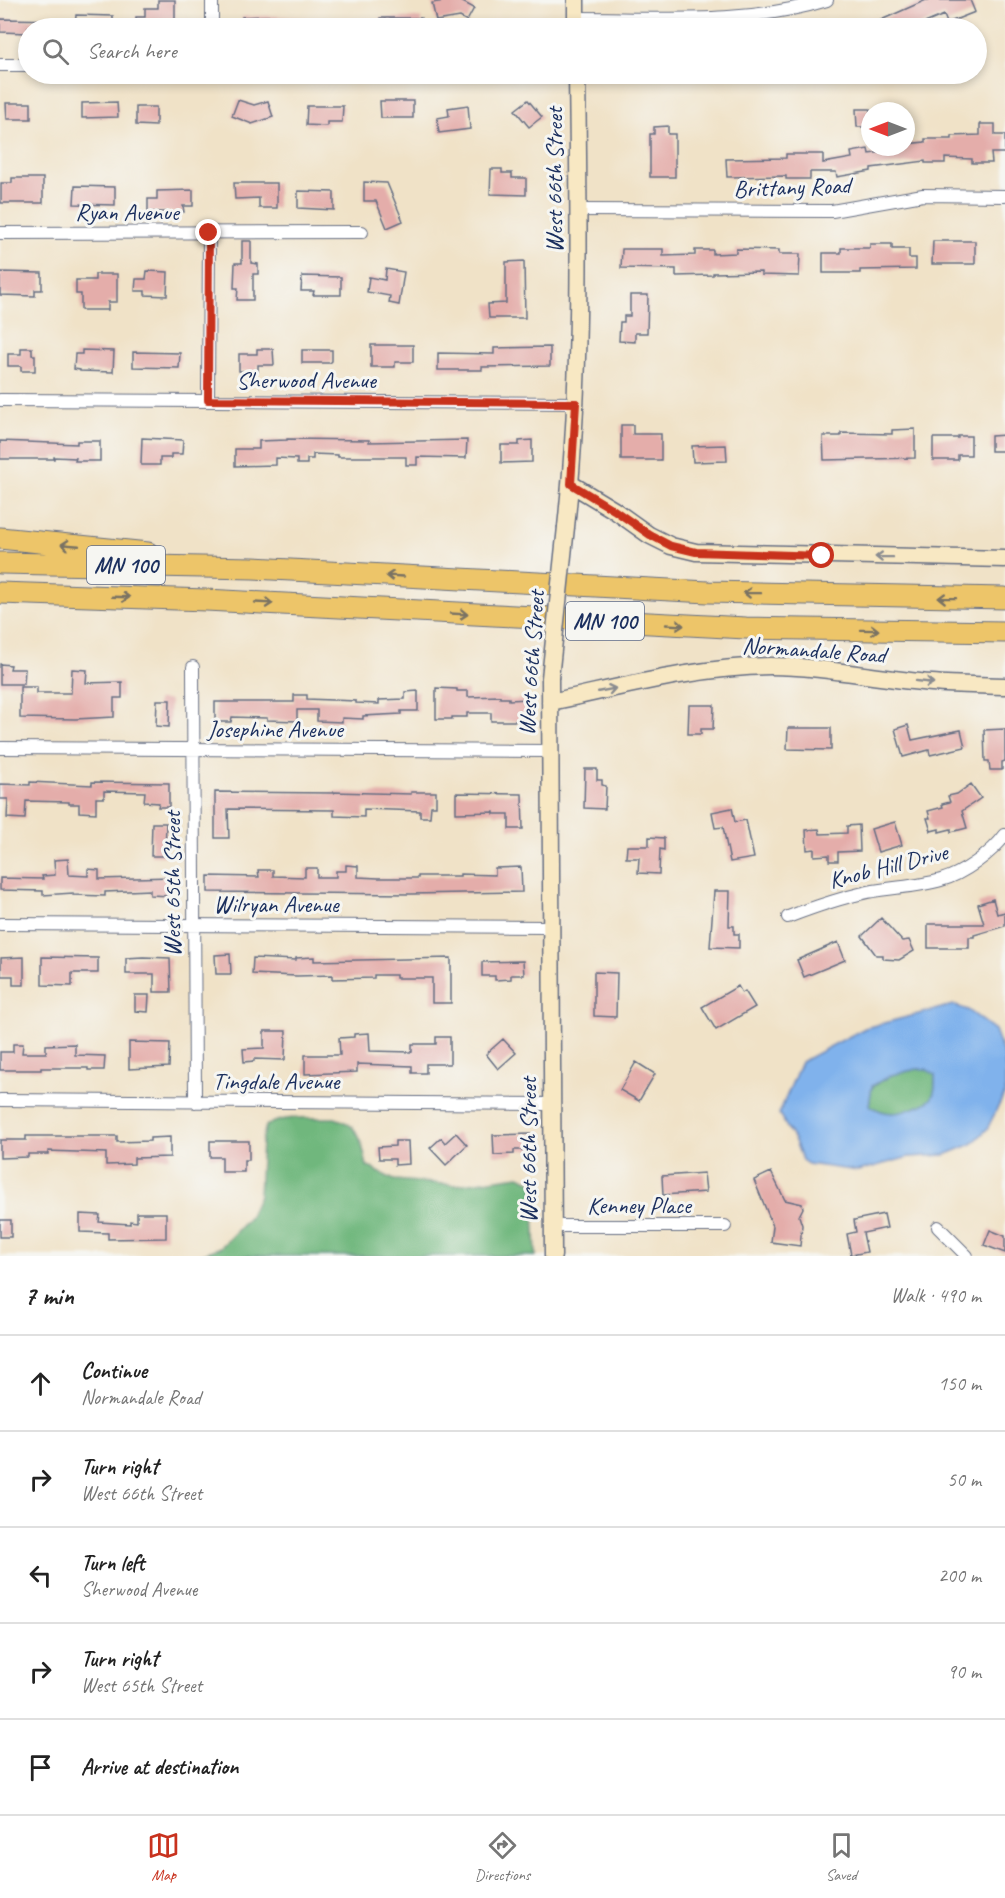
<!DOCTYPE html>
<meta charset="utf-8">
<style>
:root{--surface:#fff;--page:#f2f2f2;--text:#222;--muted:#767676;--line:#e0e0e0;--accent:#c8321e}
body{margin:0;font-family:Caveat,sans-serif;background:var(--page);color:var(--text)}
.compass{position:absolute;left:861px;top:102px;width:54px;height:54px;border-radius:50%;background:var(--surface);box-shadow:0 3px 9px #0003;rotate:270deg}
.stop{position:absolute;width:18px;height:18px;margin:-14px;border:4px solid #c8321e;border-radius:50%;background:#fff}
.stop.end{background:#c8321e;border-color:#fff;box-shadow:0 2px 6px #0008}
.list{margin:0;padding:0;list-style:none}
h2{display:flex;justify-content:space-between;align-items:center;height:78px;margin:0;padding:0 24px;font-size:26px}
h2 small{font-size:20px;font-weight:400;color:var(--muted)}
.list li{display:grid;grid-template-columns:39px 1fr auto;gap:18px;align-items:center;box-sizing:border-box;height:96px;padding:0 24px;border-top:2px solid var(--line)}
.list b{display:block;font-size:22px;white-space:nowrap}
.list p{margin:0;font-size:20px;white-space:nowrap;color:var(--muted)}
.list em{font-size:20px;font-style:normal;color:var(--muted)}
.icon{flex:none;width:33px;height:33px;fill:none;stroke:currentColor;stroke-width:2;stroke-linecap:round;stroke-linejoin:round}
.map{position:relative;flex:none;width:1005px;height:1256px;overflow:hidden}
.search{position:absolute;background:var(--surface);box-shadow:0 3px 9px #0003;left:18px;right:18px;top:18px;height:66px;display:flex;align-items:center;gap:15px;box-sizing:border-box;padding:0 21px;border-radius:33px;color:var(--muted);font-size:22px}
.sheet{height:558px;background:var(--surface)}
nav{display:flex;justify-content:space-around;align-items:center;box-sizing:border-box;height:84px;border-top:2px solid var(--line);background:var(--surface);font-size:16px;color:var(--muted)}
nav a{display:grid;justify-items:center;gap:3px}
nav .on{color:var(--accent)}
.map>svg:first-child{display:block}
</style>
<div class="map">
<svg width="1005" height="1256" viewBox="0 0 1005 1256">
<rect width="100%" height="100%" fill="#f6f6f2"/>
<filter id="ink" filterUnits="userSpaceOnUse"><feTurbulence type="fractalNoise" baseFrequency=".0167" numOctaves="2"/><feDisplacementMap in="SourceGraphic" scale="12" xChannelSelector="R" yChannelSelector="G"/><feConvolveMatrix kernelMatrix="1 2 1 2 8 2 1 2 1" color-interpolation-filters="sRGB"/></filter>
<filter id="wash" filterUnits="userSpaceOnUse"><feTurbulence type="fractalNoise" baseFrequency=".008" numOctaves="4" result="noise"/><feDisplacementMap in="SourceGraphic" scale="24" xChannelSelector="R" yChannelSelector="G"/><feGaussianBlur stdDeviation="1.35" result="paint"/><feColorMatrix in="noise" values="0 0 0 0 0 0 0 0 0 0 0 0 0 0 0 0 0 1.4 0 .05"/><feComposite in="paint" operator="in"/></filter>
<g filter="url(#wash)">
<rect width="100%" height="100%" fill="#f0e2c7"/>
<path fill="#70b77d" stroke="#46736e" stroke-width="1.5" d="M917,1069H926L935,1075C935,1083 936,1092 931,1099C926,1105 899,1114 891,1113C884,1112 875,1109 869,1105L872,1087L891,1075Z
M335,1118C362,1126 361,1143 367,1166L394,1180L456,1185L519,1176L533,1182L536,1256H197L221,1247L249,1218L259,1196L262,1141L266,1126C285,1114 314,1119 335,1118Z"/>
<path fill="#80b2ec" stroke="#4e70a5" stroke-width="1.5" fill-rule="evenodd" d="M953,1005L968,1010L995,1030L1005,1059V1093L987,1129L972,1144L945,1155L909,1157L858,1171L808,1164L802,1160L795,1141L779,1114L801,1062L865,1028ZM917,1069H926L935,1075C935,1083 936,1092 931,1099C926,1105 899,1114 891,1113C884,1113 875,1109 869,1105L872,1086L891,1075Z"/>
<g id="blocks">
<path fill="#e4adaa" d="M158,0H175V22H172V28H136V17H145V8H158Z
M450,0H459L474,8L467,21L460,17L436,21L432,3Z
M926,0H970L975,12L947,23L944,15L913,28H882L879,21Z
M76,15L113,16V28H75Z
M273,16L322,19V28H242V17Z
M380,18H421V28H380Z
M0,19L64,20V28H28V33L0,32Z
M238,100L254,105L268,101L273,117L252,124L232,116Z
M528,100L542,117L529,127L515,110Z
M380,101H413V118H381Z
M117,102L118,117L82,118V103Z
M6,103H31V119H7Z
M468,105L470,129L439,133L437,118L449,116L448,108Z
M307,106H343L342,122H327V126L306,125Z
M136,107H156V126L136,125Z
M856,109H870V127H857Z
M980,124H995V135H1005V153H991L992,163H972V159L945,158V163H925V161L871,168V171L837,177L836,172H810V179H786V176L727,177L726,159L786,158V154H823V163L852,158L851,152L868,149L869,154L889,151V147H906V144L925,142V139H952V136L980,135Z
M668,126V134H675V177H650V134H654V127Z
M491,169H502V173H512V178H526V195L490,194Z
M12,178H43V203H1V183H12Z
M364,182L387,183L403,221L387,228L376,201H364Z
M234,183H277V208H259V198L235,199Z
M75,186L115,187V205L74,204Z
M193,190V206H183L184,212H148V199H157V191Z
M298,191L334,192V210L298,208Z
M242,241H251V263L258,264V274H253V300H237L238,288H234L235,263H242Z
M933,241H975V264H932Z
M870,244H892V249H909V258H916V269L860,270V273H823V253H841V248H870Z
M622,249H663V256L695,255V250H713V254L736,253V249L779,250V254H800L799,276L761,275V272L713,273V275L676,276V269L621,268Z
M524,261L525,318H489L488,304L506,303V262Z
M386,269L404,272L399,305L389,303L390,296L367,292L369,277L385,280Z
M147,271L168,272L167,296L145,295V291H135L136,279H146Z
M0,272L42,273V290H35V296L0,295Z
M95,274H117V302H108V310H81V294H76V280H95Z
M302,276L341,277V295H313L314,291H301Z
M630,295H648L647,333H635V342L619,341L620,322H624V316H630Z
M371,345H413V362H395V367H371Z
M550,347V366L482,367V370H438V353L494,354V348Z
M21,348H32V355H35V371H21V366H8V354H21Z
M257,349H273L274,365H258V371H239V354H257Z
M82,350L114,351L113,372L80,371V370L74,369L75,354H82Z
M302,350H332V361L330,363H302Z
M133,352L180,353L179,368L133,367Z
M621,425H633V434H661V460H621Z
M915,429V458L824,460L823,436H841V433L892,434V430Z
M1005,435V451H991V436Z
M958,436H971V455H958V460H933V438H958Z
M142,438L183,440L182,454H171V458H160V465H141Z
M287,439L369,440V442L467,440L466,458L417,457V465H406V457H338V455L313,454V459H307V464H297V459L276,458V465L235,466V449H259V441L287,440Z
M532,440V462L501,463V445H519V441Z
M0,441L77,444V441H100V461H75L76,458L54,457V459H0Z
M726,445L727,461L693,462L692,446Z
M0,664L11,665L10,669H25L24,684H0Z
M72,669L87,670L86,683L122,682V698H114V717L75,719L20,718V687H37V693H71Z
M436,688L457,689V691H468V697L500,696V698H509V700L529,699L530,721H491V713H467V717H452V719H436Z
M418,691V711H401V714L363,716V719L342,718V722L317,721V710H297V721L267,720V718L232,717L231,722H215V702H294V695H307V699L356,701V703L379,704V700L405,699V692Z
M157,700H170L169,727L156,726Z
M689,705H714L713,729H701V734H688Z
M908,725L912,740L961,730L965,747L930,755L929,750L903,757L895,729Z
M788,728H831V750L787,749Z
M1005,729V761L1002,762V770H990L989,761H985L984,730Z
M585,769H597V780H602V785L606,786L605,809L584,808Z
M30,782L92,785V782L169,783V807H158L159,803L144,802L145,792L104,791V798H96V813L79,812V804H69V802L26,801L25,819L7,818L8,799H0V784L30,785Z
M971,784L981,798L962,811L967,828L951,832V829L939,832V829L931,831L927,818H930L928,811L943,807L942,804L950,802L948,796L957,794Z
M215,792L334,793V792L411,794V792H436V806H431L430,817H420V811L364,809V817L334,816V810L228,809L229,838H215Z
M456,793L522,794L523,829H509V814H494V812L456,813Z
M732,808L735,822L746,820L754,858L730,862L723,827L715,828L712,812Z
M895,822L902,845L878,852L871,829Z
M152,823H166L165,856H151Z
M859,825L860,851L838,852V861H829V855L814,856V849L807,850L806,830L819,829L820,834L847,833V826Z
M649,837L664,838V850L660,849L659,874L638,873L639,858H626L627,846H649Z
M68,859L69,875L88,876V869L99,870V879L172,877L171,896L150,895V890L105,892V896L73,895V893L43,895V891L0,890V878L43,879L42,876L55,875L54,860Z
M346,865L358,866V877L378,878H418V876H460V874L495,875V868L521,867L522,892L411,894L208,892V876L259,877L258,870H273V876L305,877V868H317V877H336V871H346Z
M714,891H730L729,926H734V934H739V948L710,947Z
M993,899L997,914L1005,912V926L974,935V937H969V948H928V924H984L978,904Z
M881,918L902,941L909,940L914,951L899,960L883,959V955H876L862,936Z
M838,942L845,960L804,977L797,960Z
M230,954L231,974H216L215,955Z
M24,957V985H13V976H1V958Z
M42,957L98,958V973H72V986L42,985Z
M143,957L170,958L171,992H154V974H126V958Z
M314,957V961L451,958V1003H432V978H396V975H374V978L332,979V975L297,976L252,974L253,958L296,960V958Z
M523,961L524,975H511V979L495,980V976H482V962Z
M594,972L617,973L616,1017L594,1016Z
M738,986L742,993L745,991L755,1007L716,1030L702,1007Z
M135,995H149L148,1012L135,1011Z
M264,1031H286L285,1060L254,1059V1061L244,1062L243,1049L264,1048Z
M369,1033L370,1051L412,1052V1044H436V1037H450V1064H426V1073H412V1066L357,1064V1072L305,1074V1055H340L339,1038L354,1037V1034Z
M503,1039L516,1053L498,1069L486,1054Z
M129,1042L170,1043L169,1067L129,1069Z
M13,1044H23L22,1053H46V1045L75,1044V1055L105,1056L104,1070H88V1068H41V1070H0V1052H13Z
M636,1062L655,1074L639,1101L620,1090Z
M456,1133L467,1145L446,1165L430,1148L441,1138L445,1143Z
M532,1134V1150H514V1154L494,1155L493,1135Z
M26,1136H117V1142L150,1141V1138L170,1137V1157L134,1158V1164L106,1165V1153L48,1151V1154H28V1157L0,1158V1140H26Z
M210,1141H249V1160H244V1172H222V1157H210Z
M395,1141H408L409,1164L395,1165V1159H379L378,1147L395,1146Z
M771,1172L785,1200L802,1204L803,1208L799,1216L802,1225L800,1246L771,1242L773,1226L754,1180Z
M704,1173L706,1192L663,1195L662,1176Z
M137,1213H166V1238L108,1239V1233L80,1232V1214L100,1215L99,1222L130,1224V1221L137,1222Z
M884,1214L887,1228L863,1233L867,1252L851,1255L847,1234L856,1232L854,1220Z
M0,1220H11V1237H0Z
M990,1230L1005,1236V1253L984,1245Z"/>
</g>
</g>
<g filter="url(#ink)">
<use href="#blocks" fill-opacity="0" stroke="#666e83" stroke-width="1.5"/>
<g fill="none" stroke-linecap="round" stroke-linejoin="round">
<defs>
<path id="street" d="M576,18C660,18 746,25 827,0
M212,28V0
M0,65H28
M579,210L832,211L923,195L1005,196
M0,233L362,232
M0,400L577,403
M208,400L209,233
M193,667L195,1102
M0,748L550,751
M788,917C814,907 840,898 868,892C892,887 918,887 941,880C963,874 992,853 1005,835
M0,924L551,927
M0,1100L552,1104
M552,1226H725
M938,1227L967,1256"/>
<path id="secondary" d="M576,0V28
M571,484L614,510L649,535L671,546L696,552L1005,559
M566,527C582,377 579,225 577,74
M550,678L553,1256
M550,702C622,687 696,667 770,666C824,666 878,679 932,683C956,685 981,685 1005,686"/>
<path id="highway" d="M0,538L148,553
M0,563L253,568L708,592L1005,598
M0,593L206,600L746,628L1005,632"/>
</defs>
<use href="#street" stroke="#666e83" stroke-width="14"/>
<use href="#secondary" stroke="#666e83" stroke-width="19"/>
<use href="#highway" stroke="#666e83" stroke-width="23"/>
<use href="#street" stroke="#fff" stroke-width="12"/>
<use href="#secondary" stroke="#f8e8c3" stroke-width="16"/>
<use href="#highway" stroke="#edc569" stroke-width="21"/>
<defs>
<path id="secondary-bridge" d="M550,678L566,527"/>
</defs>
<use href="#secondary-bridge" stroke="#666e83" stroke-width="19" stroke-linecap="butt"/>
<use href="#secondary-bridge" stroke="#f8e8c3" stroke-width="16"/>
</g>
<defs><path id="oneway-shaft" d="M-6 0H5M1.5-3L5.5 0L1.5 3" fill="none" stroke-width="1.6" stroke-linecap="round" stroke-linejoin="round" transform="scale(1.5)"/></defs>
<g stroke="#797263">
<use href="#oneway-shaft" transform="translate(70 545) rotate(-175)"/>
<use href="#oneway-shaft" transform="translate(395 576) rotate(-177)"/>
<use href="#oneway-shaft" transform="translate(752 593) rotate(-179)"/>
<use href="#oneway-shaft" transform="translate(121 597) rotate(2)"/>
<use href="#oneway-shaft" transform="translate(947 598) rotate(-179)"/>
<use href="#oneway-shaft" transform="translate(264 603) rotate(3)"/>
<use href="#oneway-shaft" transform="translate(459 614) rotate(3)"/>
<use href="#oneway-shaft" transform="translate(675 625) rotate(3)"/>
<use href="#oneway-shaft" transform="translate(870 630) rotate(1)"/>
</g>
<g stroke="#8a8c90">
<use href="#oneway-shaft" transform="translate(884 557) rotate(-179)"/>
<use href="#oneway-shaft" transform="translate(925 682) rotate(6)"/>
<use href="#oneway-shaft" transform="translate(607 690) rotate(-11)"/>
</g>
</g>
<g fill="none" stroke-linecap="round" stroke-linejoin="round" filter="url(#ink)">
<path stroke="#c8321e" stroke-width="8" d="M209,233L208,400L576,403L571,484L614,510L650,535L671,546L696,552L822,556"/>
</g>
<g text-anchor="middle" stroke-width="6" stroke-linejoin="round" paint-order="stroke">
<g fill="#f6f6f2" stroke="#5d6b8a" stroke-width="1.5">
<rect x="87" y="546" width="78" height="38" rx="4.5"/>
<rect x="566" y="602" width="78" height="38" rx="4.5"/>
</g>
<g font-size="22" font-weight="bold" fill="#1b2f5e">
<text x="126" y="573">MN 100</text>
<text x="605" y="629">MN 100</text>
</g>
<g font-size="24" fill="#1b2f5e" stroke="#f6f6f2">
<text transform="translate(554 180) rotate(-90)" y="8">West 66th Street</text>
<text transform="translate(792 187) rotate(-2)" y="8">Brittany Road</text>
<text x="127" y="220">Ryan Avenue</text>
<text x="306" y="388">Sherwood Avenue</text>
<text transform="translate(814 650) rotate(4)" y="8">Normandale Road</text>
<text transform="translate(531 663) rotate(-86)" y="8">West 66th Street</text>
<text x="275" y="737">Josephine Avenue</text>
<text transform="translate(888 866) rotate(-14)" y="8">Knob Hill Drive</text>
<text transform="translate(172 884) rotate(-90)" y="8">West 65th Street</text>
<text x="276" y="912">Wilryan Avenue</text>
<text x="276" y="1089">Tingdale Avenue</text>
<text transform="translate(528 1150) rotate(-90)" y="8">West 66th Street</text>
<text x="639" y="1213">Kenney Place</text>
</g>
</g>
</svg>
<svg class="compass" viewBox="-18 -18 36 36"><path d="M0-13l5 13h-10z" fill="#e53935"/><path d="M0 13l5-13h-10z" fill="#767676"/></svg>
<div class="stop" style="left:822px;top:556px"></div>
<div class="stop end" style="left:209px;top:233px"></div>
<div class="search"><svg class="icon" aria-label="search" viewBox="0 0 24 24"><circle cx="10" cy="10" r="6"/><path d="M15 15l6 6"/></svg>Search here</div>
</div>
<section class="sheet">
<h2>7 min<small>Walk · 490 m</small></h2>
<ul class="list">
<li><svg class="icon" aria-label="ahead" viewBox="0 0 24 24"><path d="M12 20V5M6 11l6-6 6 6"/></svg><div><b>Continue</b><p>Normandale Road</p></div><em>150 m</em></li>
<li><svg class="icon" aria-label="right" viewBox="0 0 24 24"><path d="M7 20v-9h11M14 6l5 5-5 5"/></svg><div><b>Turn right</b><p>West 66th Street</p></div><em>50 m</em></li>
<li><svg class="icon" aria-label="left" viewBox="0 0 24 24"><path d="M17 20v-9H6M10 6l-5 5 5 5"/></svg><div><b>Turn left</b><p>Sherwood Avenue</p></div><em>200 m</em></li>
<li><svg class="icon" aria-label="right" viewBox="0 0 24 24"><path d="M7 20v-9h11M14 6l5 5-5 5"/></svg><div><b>Turn right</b><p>West 65th Street</p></div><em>90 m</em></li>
<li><svg class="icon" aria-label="arrive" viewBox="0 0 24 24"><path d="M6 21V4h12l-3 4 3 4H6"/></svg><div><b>Arrive at destination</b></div></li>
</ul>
</section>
<nav>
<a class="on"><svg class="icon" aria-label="map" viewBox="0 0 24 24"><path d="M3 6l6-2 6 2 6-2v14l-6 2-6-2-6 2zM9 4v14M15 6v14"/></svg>Map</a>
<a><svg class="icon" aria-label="directions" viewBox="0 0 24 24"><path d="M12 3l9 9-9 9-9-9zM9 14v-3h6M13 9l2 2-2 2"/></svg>Directions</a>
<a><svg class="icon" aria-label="saved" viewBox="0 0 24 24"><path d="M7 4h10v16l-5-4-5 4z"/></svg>Saved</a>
</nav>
